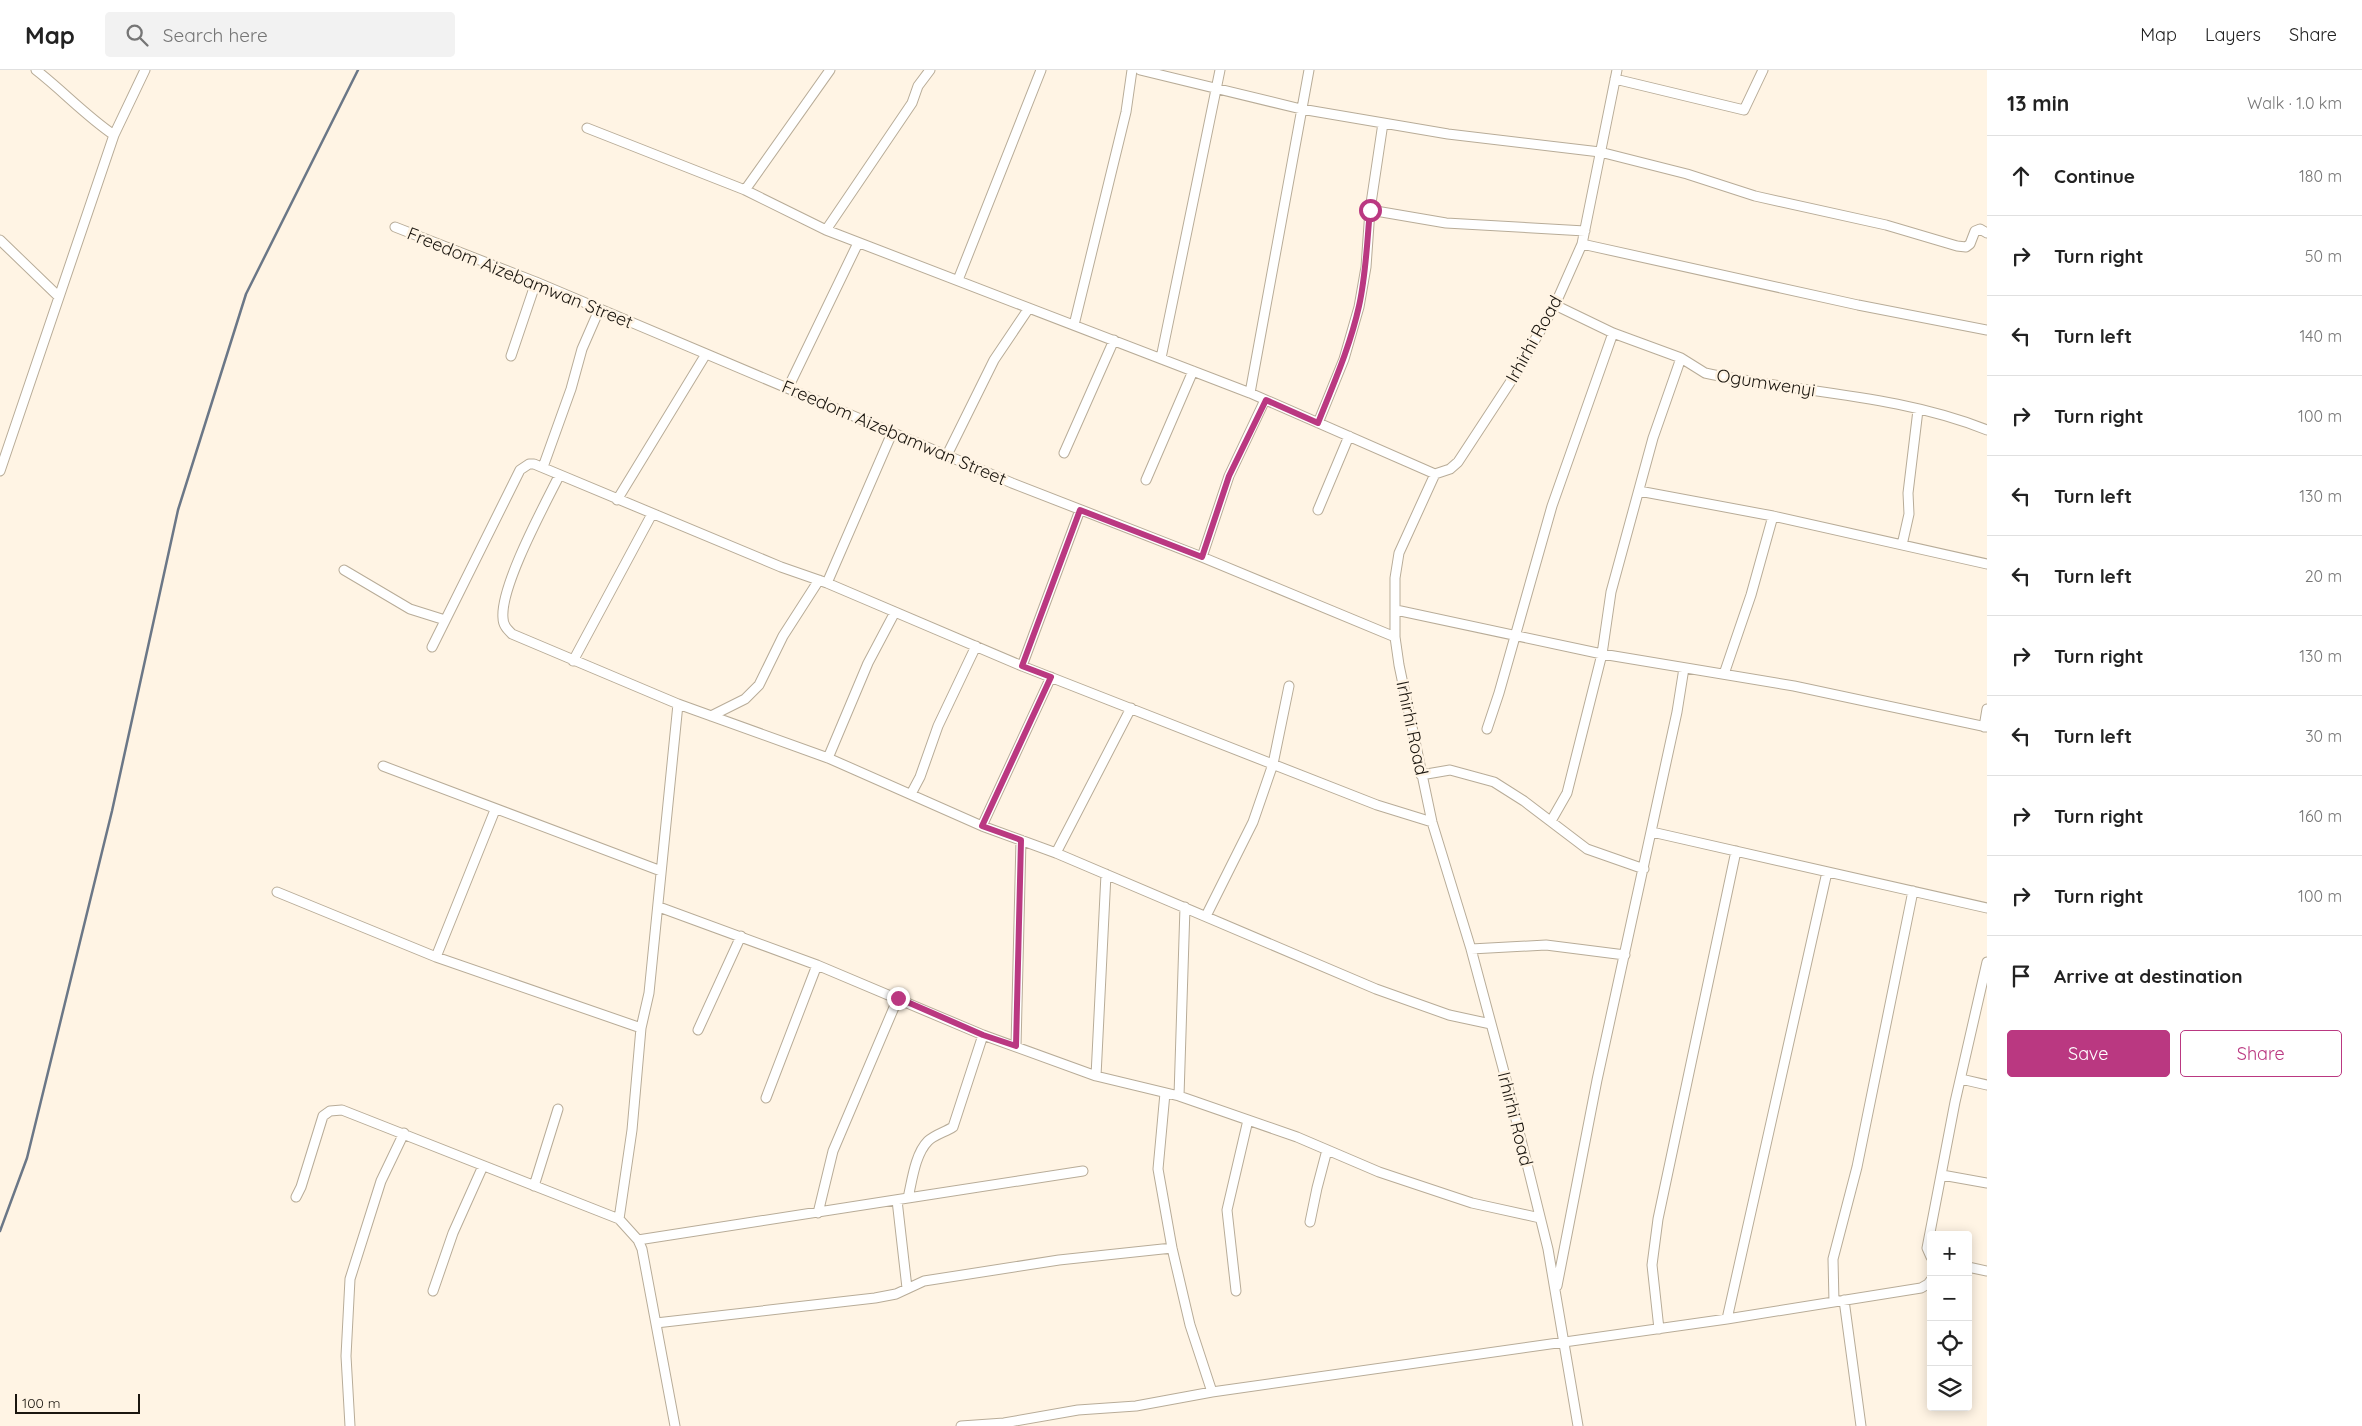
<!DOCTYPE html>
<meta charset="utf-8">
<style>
:root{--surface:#fff;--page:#f2f2f2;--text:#222;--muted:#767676;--line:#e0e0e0;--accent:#ba3881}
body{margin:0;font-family:Quicksand,sans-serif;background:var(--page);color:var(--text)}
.controls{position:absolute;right:15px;bottom:15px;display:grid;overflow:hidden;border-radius:5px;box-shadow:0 2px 12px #0003}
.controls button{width:45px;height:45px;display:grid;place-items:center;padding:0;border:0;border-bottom:1px solid var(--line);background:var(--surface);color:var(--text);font:25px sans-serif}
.scale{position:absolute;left:15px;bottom:12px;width:125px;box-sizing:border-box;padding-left:5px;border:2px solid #1b160f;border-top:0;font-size:14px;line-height:18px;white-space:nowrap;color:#1b160f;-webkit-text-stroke:4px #fff4e4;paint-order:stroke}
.stop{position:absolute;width:15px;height:15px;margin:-11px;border:4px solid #ba3881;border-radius:50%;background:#fff}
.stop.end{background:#ba3881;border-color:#fff;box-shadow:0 1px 5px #0008}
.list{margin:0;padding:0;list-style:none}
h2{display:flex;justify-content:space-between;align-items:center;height:65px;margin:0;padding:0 20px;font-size:21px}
h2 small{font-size:16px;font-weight:400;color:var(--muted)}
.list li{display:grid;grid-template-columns:32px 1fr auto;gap:15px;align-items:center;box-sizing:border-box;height:80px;padding:0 20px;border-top:1px solid var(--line)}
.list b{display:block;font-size:19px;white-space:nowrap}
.list em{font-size:16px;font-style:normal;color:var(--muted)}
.actions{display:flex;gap:10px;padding:15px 20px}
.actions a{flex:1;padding:11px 0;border:1px solid var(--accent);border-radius:5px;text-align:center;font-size:18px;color:var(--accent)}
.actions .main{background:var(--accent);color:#fff}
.icon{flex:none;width:28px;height:28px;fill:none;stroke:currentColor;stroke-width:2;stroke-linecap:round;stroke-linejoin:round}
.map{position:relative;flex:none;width:1987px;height:1356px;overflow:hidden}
header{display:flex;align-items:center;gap:30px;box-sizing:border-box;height:70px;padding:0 25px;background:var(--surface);border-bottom:1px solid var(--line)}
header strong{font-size:24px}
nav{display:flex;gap:28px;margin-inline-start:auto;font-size:18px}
.search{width:350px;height:45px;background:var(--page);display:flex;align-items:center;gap:12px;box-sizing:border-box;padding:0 18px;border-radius:5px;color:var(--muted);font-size:19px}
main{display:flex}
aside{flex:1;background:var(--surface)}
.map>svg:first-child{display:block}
</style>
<header>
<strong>Map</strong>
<div class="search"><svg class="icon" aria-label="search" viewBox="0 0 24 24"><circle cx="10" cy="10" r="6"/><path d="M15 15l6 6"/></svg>Search here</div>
<nav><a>Map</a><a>Layers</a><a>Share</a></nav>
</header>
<main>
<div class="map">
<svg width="1987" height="1356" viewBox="0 0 1987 1356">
<rect width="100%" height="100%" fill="#fff4e4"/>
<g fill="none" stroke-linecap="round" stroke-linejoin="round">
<path stroke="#6b7787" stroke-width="2.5" d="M0,1161L27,1088L112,741L178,440L246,224L358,0"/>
<defs>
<path id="minor" d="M36,0C63,21 86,46 114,65
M1140,0L1301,39L1448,64L1600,82L1687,104L1755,126L1886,155L1957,176L1966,177L1970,174L1975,161L1980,159L1987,163
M1615,9L1744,40L1763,0
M587,58L745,120L826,160L1250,323L1435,404
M745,120L830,0
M1370,140L1446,153L1585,161
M395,157L536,212L1012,413L1202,487L1395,567
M826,160L912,33L918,16L930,0
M0,170L58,226
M1582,174L1858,235L1987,260
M958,210L1041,0
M1555,235L1613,263L1681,288L1705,303C1799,323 1897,324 1987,360
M1074,255L1126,42L1132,0
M511,286L536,212
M1161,288L1220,0
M788,318L858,173
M1250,323L1309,0
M1318,353L1344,289L1359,237L1366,197L1370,140L1383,53
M1064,383L1114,270
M947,385L994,290L1029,238
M543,397L571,319L582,279L599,240
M0,401L114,65L145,0
M559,406C544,436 500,517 503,548C503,555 507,559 512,564L678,634L828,688L982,756L1056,783L1376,919L1449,945L1491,954
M1146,410L1193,301
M1639,421L1773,446L1987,494
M617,430L706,284
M1318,440L1349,366
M1902,475L1909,444L1908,423L1918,340
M1202,487L1229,406L1265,330
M344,500L410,539L445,550
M827,513L892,363
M1396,540L1602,584L1794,616L1987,657
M432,577L520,400L529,394H534L781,497L827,513L1022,596L1377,735L1432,752
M573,591L652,444
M1022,596L1080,440
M1724,604L1751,525L1773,446
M711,646L745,629L759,615L783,566L819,510
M1984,657L1987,639
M1487,659L1499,623L1552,436L1613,263
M828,688L868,593L895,542
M383,696L661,801
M1421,705L1450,700L1494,712L1524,731L1587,779L1644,799
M911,724L920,707L938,656L976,576
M1551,751L1567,723L1602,584L1611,522L1653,368L1681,288
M982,756L1051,607
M1652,762L1987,838
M1056,783L1131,638
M277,822L436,887L641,958
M659,837L817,895L983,965L1096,1006L1179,1026L1297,1067L1379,1102L1472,1133L1540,1148
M1206,846L1253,752L1273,694L1289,616
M1471,879L1546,875L1625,885
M436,887L495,740
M698,960L741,866
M1016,976L1021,770
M1096,1006L1106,804
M1961,1009L1987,1015
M1165,1023L1158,1099L1172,1178L1190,1255L1212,1322
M1179,1026L1185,837
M766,1028L817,895
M1942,1105L1987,1113
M534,1116L558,1039
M296,1127L301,1117L323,1046L330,1041L342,1040L619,1149
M908,1128L1083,1101
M897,1130L907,1218
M818,1143L833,1081L898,928
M1310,1152L1317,1118L1327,1080
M638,1170L908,1128C912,1111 915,1084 928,1071C934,1065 945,1062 953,1057L983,965
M1931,1187L1927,1178L1955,1032L1987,892
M1968,1197L1987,1201
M1557,1216L1597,1010L1677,642L1684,598
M433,1221L453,1163L483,1096
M1236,1221L1227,1140L1248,1050
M1844,1230L1861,1356
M1834,1232L1833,1189L1857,1097L1913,821
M1727,1249L1827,802
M656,1253L875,1228L896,1224L924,1211L1059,1190L1172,1178
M1659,1259L1652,1195L1658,1149L1736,781
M350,1356L346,1286L350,1209L381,1111L404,1063
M675,1356L642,1179L638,1170L619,1149L632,1060L641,958L649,923L678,634
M961,1356L1004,1353L1078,1340L1136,1336L1212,1322L1727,1249L1921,1218L1928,1214L1931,1210
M1578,1356L1548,1179L1507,1013L1471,879L1432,752L1399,595L1395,567V508L1399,483L1435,404L1450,399L1458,392L1513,308L1555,235L1582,174L1617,0"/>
</defs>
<use href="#minor" stroke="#b8ac98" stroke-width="11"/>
<use href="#minor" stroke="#fff" stroke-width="9"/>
</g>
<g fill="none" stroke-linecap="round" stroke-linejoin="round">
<path stroke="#ba3881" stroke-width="6" d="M898,928L983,965L1016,976L1021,770L982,756L1051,607L1022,596L1080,440L1202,487L1229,406L1266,330L1318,353C1333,315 1350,277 1359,236C1366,205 1367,172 1370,140"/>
</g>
<g text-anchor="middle" stroke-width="5" stroke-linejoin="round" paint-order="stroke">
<g font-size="18" fill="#1b160f" stroke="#fff4e4">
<text transform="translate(520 208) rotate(22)" y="6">Freedom Aizebamwan Street</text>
<text transform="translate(1534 269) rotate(-61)" y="6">Irhirhi Road</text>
<text transform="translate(1766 313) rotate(9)" y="6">Ogumwenyi</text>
<text transform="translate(894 363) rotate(23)" y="6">Freedom Aizebamwan Street</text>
<text transform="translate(1412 658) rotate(78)" y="6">Irhirhi Road</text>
<text transform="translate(1515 1049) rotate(76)" y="6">Irhirhi Road</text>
</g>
</g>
</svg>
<div class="controls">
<button>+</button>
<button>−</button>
<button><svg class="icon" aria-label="locate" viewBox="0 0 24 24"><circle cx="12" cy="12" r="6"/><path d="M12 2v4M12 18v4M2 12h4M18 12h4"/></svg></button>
<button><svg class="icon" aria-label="layers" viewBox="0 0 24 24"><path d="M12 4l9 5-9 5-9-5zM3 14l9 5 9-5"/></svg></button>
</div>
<div class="scale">100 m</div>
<div class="stop" style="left:1370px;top:140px"></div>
<div class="stop end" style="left:898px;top:928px"></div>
</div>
<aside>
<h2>13 min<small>Walk · 1.0 km</small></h2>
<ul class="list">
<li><svg class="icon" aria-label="ahead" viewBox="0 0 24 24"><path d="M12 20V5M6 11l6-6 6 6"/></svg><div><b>Continue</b></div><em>180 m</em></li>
<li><svg class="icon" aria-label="right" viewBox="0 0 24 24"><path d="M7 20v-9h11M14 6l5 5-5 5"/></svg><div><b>Turn right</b></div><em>50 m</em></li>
<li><svg class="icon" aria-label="left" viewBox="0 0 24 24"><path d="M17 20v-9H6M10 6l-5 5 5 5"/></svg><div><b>Turn left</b></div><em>140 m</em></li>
<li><svg class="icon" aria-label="right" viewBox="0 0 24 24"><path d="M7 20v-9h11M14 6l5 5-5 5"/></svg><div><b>Turn right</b></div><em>100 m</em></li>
<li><svg class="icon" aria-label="left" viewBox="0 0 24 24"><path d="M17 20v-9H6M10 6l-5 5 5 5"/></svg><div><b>Turn left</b></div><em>130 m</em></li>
<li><svg class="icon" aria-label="left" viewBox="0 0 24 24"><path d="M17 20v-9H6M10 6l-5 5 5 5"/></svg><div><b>Turn left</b></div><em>20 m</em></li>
<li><svg class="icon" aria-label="right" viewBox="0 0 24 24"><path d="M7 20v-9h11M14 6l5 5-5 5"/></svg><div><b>Turn right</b></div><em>130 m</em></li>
<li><svg class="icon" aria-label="left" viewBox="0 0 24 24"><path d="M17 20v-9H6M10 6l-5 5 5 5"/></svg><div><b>Turn left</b></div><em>30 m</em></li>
<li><svg class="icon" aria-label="right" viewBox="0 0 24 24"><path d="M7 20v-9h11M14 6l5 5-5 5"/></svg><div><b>Turn right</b></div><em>160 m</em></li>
<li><svg class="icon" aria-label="right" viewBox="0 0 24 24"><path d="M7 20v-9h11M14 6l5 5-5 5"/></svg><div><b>Turn right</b></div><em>100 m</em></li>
<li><svg class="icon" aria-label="arrive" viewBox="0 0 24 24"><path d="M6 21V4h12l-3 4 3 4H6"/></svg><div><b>Arrive at destination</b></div></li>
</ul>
<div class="actions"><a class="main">Save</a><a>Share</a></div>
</aside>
</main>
